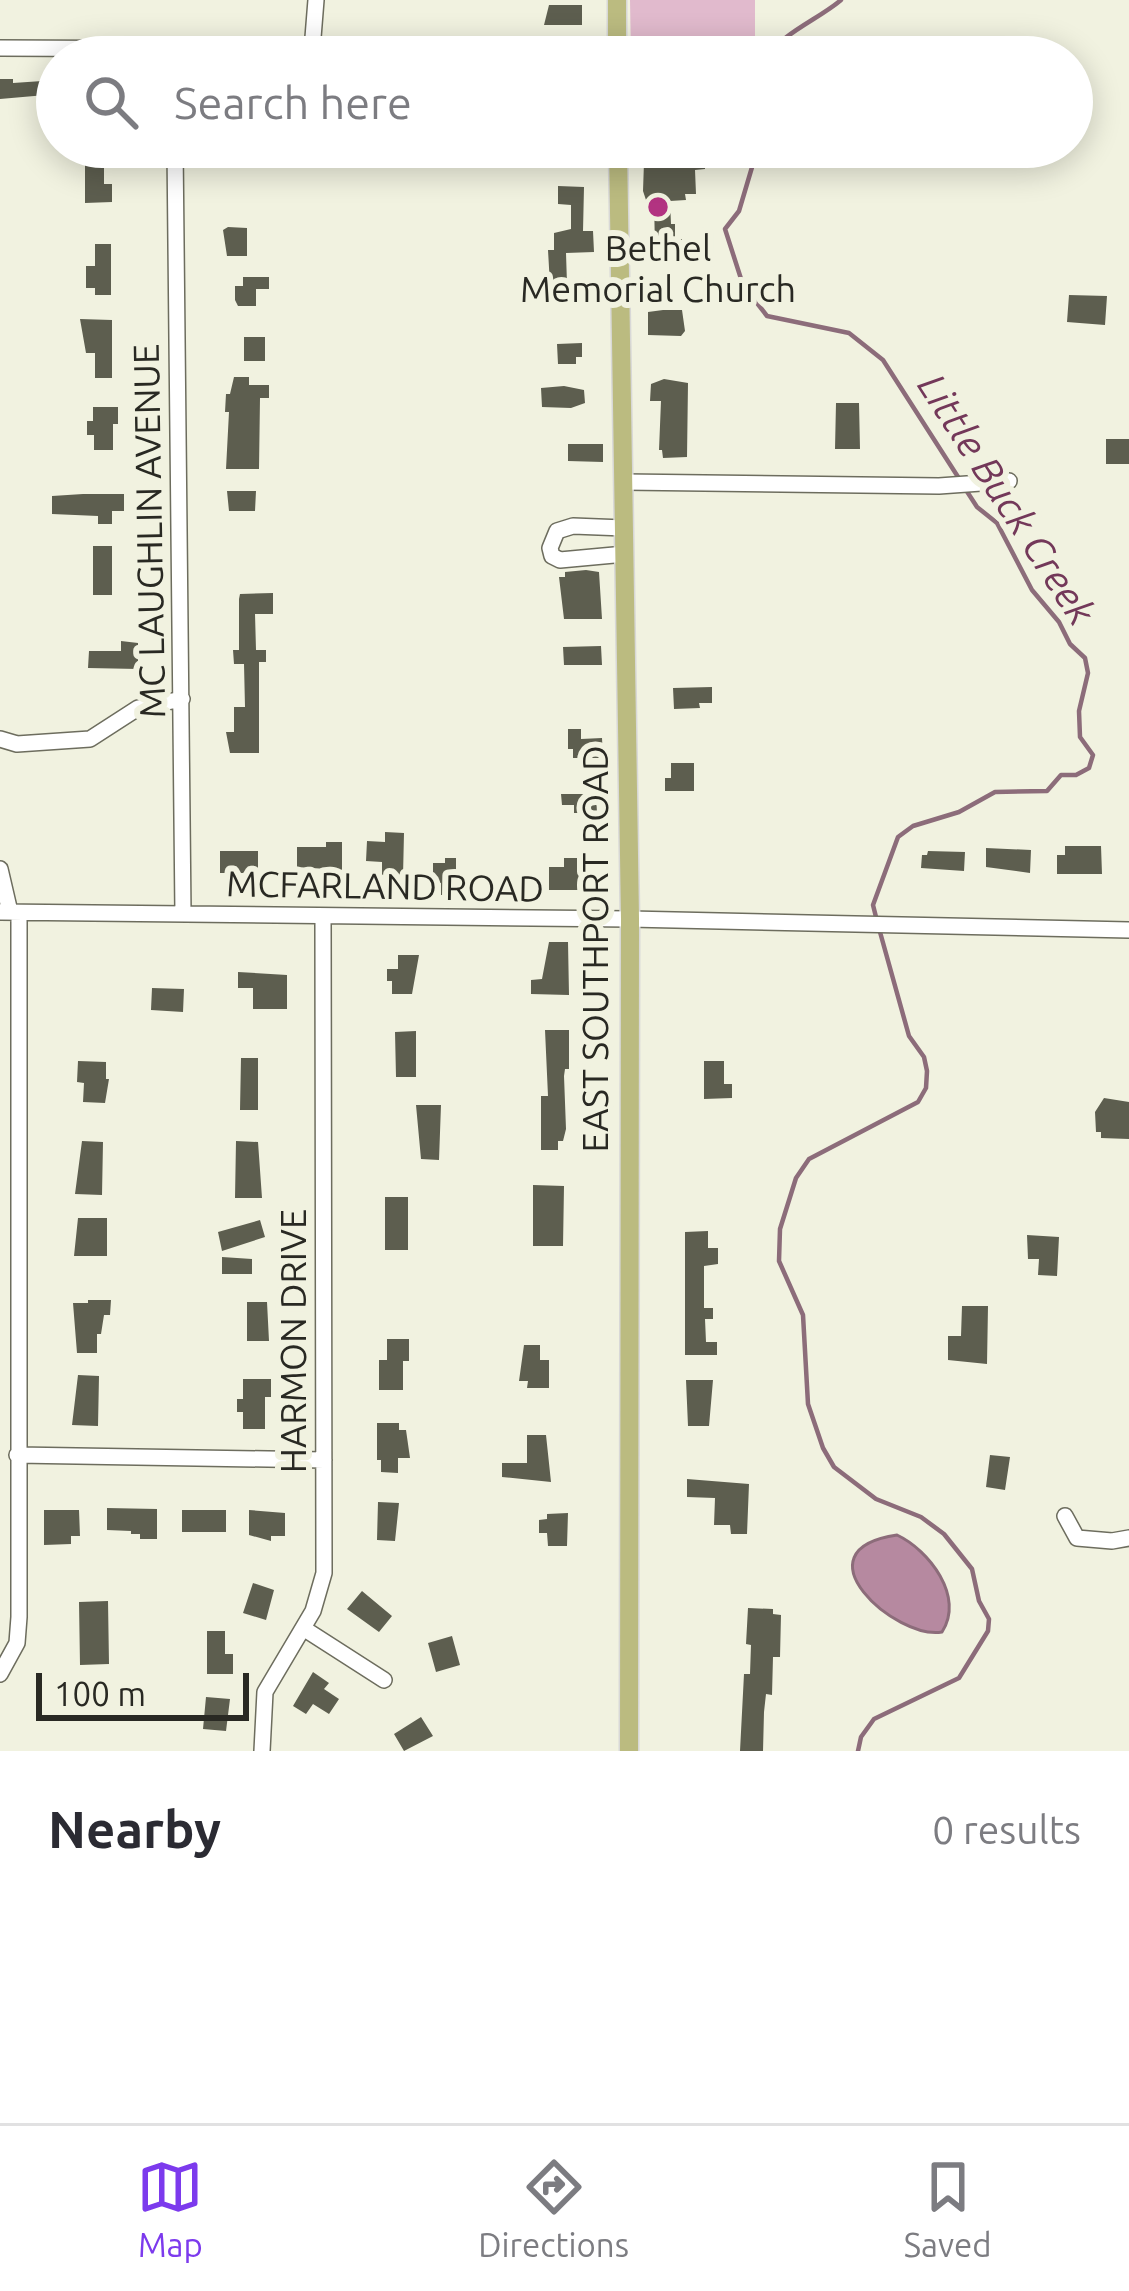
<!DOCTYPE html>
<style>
:root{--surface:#fff;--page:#f7f7f7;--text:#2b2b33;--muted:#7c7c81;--line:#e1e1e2;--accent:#7c3aed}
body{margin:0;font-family:Ubuntu,sans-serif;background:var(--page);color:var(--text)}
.scale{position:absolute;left:36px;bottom:30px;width:213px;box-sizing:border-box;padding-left:12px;border:6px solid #292923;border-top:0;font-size:33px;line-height:42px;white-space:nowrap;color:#292923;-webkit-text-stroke:9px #f1f2e0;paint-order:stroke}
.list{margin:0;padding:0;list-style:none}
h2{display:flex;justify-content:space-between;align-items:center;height:156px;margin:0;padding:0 48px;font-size:51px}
h2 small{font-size:39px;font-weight:400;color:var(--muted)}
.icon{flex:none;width:66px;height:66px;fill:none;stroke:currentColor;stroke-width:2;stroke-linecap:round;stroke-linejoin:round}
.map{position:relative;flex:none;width:1129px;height:1751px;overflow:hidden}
.search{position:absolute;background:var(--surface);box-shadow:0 6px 30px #0003;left:36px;right:36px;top:36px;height:132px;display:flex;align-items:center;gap:30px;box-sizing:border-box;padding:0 42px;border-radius:66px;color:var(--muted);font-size:45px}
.sheet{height:372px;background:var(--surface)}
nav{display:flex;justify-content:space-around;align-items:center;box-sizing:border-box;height:168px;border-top:3px solid var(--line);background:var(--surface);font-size:33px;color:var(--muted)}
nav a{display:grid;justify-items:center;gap:6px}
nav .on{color:var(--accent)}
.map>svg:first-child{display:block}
</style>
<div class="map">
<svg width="1129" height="1751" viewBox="0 0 1129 1751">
<rect width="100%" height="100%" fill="#f1f2e0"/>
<path fill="#e1bacd" d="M630,0H755V40L739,57H631Z"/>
<path fill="#b689a0" stroke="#8c6c7a" stroke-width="3" d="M897,1535C929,1550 965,1597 942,1632C896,1640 794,1550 897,1535Z"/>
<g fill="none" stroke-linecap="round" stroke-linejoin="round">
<path stroke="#8c6c7a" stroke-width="4.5" d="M769,57C780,34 819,19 841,0
M758,147L739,211L725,229L743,285L767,316L849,333L883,360L960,480
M877,921L873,905L898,837L913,826L959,812L995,792L1047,791L1061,775H1076L1089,768L1093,755L1080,737L1079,711L1088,673L1085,658L1070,644L1059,622L1032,590L997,523L977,507L966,490
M858,1751L861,1737L874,1719L959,1678L988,1631L989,1619L979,1601L972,1569L944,1534L921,1517L876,1499L834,1467L823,1448L808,1404L803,1315L779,1261L780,1229L796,1178L809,1159L918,1102L926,1088L927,1071L924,1057L909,1036L880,932"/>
</g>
<path fill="#5d5e4f" d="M549,5H582V25H544Z
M0,79H13V83L57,80V94L0,99Z
M683,147H705V169L695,170L696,194H685L686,200L670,201L671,224H675V239H682V250H655L654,199L646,200L643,191L644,162L683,160Z
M85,155H104V184H112V202L85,203Z
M558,186L584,187L583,231H593L594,252L566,253L567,284L550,285L548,250H554V233L571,229V205L558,204Z
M228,227L247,228V256H227L223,230Z
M95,244H111V295H95V288H86V266H95Z
M243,277H269V289H256V306H238L235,300V286H243Z
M1069,295L1107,296L1105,325L1067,322Z
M663,310H682L685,331L681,336L648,335V312Z
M80,319L112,320V378H95V353H86Z
M244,337H265V361H244Z
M582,343V357H576V364H558L557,344Z
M234,377H249V385H269V398H260L259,469H226L229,412H225L226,394H230Z
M664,379L688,383L687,457L663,458L662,450H659L661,401H650L651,384Z
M564,386L584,390L585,403L571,408L542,407L541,388Z
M836,403H859L860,449H835Z
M93,407H118V424H113V450H94V435H87V421H93Z
M1106,439H1129V464H1106Z
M568,444H603V462L568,461Z
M227,491H256L255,511H229Z
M83,494H124V511H112V524H98V516L52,514V496Z
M93,546H112V595H93Z
M586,570L599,572L602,619H564L559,577H565V572Z
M273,593V614H255L256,650H266V662H259V753H230L226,732H234V707H245L244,664H234L233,650H239V599L240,594Z
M121,641L138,643V669L88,668L89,651H121Z
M601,646L602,665H564L563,647Z
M712,687V703H699L700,708L674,709L673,688Z
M568,729H581V739L602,738L603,758H573V749H568Z
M671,763H694V791H665V778H671Z
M561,794H596L597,813H574V805H562Z
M385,832L404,833L403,876L382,875V862L366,861L367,841L385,842Z
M326,842H342V870L297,867V847H326Z
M1065,846H1101L1102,874H1057V855H1065Z
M986,848L1031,850L1030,873L986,867Z
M220,851H258V873H220Z
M928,851L965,852L964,871L921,868L922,855H927Z
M445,858H456V895H441V883H433V863H445Z
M564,858H581L580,890H549V867H564Z
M549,942H568L569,995L531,994V980L542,979Z
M398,955H419L412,994H392V981H387V969H398Z
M238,972L287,975V1009H253V988H238Z
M152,988L184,989L183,1012L151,1010Z
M545,1030H569V1069H565L564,1076L566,1129L563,1141H558V1150H541V1096H548Z
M416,1031V1077H396L395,1032Z
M241,1058H258V1110H240Z
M78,1061L106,1062V1079H109L105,1103L83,1102L84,1083L77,1082Z
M704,1061H724V1084H732V1098L704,1099Z
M1104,1098L1129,1102V1139L1101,1138V1132H1096L1095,1112Z
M416,1105H441L439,1160L421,1159Z
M82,1141L103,1142L102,1195L75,1194Z
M236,1141L258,1142L262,1198H235Z
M533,1185L564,1186L563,1246H533Z
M385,1197H408V1250H385Z
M78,1218H107V1256H74Z
M260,1220L265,1237L222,1251L218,1232Z
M708,1231V1248H718V1264L704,1266V1308H713V1319H705L706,1342H717V1355H685V1232Z
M1027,1235L1059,1237L1057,1276L1038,1275L1039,1259H1028Z
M222,1257L252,1259V1274H222Z
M88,1300H111L110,1315H104L101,1334H97V1353H77L73,1303H88Z
M247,1302H267L269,1341H247Z
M962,1306H988L987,1364L948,1360V1336H961Z
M387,1339H409V1361H403V1390H379V1360H387Z
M524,1345H540V1360H549V1388H527L528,1381H519Z
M78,1375L99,1376L98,1426L72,1425Z
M243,1379H271V1397H265V1429H243V1412H237V1399H243Z
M686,1380H713L709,1426H688Z
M377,1423H399V1430H406L410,1458H398V1473L381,1472V1460H377Z
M527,1435H546L551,1482L502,1477V1463H527Z
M990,1455L1010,1457L1005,1490L986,1487Z
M687,1479L749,1484L747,1534H731L730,1525H714L715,1498L687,1497Z
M378,1502L399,1503L395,1541L377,1540Z
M107,1508L157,1509V1539H140V1534H131V1531L107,1530Z
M44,1510H79L80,1536H71V1544L44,1545Z
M182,1510H226V1532H182Z
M249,1510L285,1513V1536H271V1541L249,1535Z
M568,1513L567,1546H548L547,1533H539V1520L547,1519V1514Z
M253,1583L274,1590L266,1620L243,1613Z
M362,1591L392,1616L379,1632L347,1609Z
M108,1601L109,1664L80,1665L79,1602Z
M748,1608L773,1609V1614L781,1615L780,1657H773L772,1695L766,1694L764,1712L763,1751H740L744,1674H750L751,1645L746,1644Z
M207,1631H225V1654H233V1674H207Z
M452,1636L460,1665L436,1672L428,1643Z
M313,1672L329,1683L324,1689L339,1699L329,1714L313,1704L306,1714L293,1706Z
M206,1697L230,1699L226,1731L203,1729Z
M421,1717L433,1736L404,1751L394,1734Z"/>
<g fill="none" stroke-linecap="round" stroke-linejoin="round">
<defs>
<path id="minor" d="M0,48L617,51
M312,50L316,0
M175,147L183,914
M624,482L939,486L1009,481
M624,528L573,526L557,531L550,548L552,556L560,560L625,554
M0,739L17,744L90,739L138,708L182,699
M0,869L10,912
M0,912L630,919L1129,930
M17,1455L324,1460
M1065,1516L1077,1538L1112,1541L1129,1538
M303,1628L384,1680
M0,1674L17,1643L19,1617V913
M262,1751L265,1692L313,1611L324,1573L323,916"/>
<path id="major" d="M617,0V57
M618,147L630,919L629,1751"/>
</defs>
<use href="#minor" stroke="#6d6d5e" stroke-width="18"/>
<use href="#major" stroke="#d8d8d7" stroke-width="21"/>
<use href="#minor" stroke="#fff" stroke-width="15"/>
<use href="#major" stroke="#bbbb80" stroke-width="18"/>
</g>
<circle fill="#b23381" stroke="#f1f2e0" stroke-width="4.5" cx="658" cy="207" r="12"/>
<g text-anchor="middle" stroke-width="12" stroke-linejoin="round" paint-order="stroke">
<g font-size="36" fill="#292923" stroke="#f1f2e0">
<text x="658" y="261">Bethel<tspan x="658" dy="41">Memorial Church</tspan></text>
</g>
<g font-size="36" fill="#292923" stroke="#f1f2e0">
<text transform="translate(149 531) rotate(-91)" y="13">MC LAUGHLIN AVENUE</text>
<text transform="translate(385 886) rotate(1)" y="13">MCFARLAND ROAD</text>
<text transform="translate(595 949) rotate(-90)" y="13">EAST SOUTHPORT ROAD</text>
<text transform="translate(293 1341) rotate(-90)" y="13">HARMON DRIVE</text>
</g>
<g font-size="39" font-style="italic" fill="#733859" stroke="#f1f2e0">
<text transform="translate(1007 499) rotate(57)" y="14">Little Buck Creek</text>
</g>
</g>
</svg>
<div class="scale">100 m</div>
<div class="search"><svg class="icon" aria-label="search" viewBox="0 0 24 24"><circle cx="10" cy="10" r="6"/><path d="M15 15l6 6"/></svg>Search here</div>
</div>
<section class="sheet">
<h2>Nearby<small>0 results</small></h2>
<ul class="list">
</ul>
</section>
<nav>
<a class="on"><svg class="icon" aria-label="map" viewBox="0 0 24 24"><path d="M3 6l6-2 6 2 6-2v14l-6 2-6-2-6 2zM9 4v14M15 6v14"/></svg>Map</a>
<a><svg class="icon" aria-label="directions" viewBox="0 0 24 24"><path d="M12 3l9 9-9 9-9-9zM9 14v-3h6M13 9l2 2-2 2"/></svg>Directions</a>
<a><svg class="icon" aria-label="saved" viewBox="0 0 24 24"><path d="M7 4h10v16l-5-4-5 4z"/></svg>Saved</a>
</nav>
